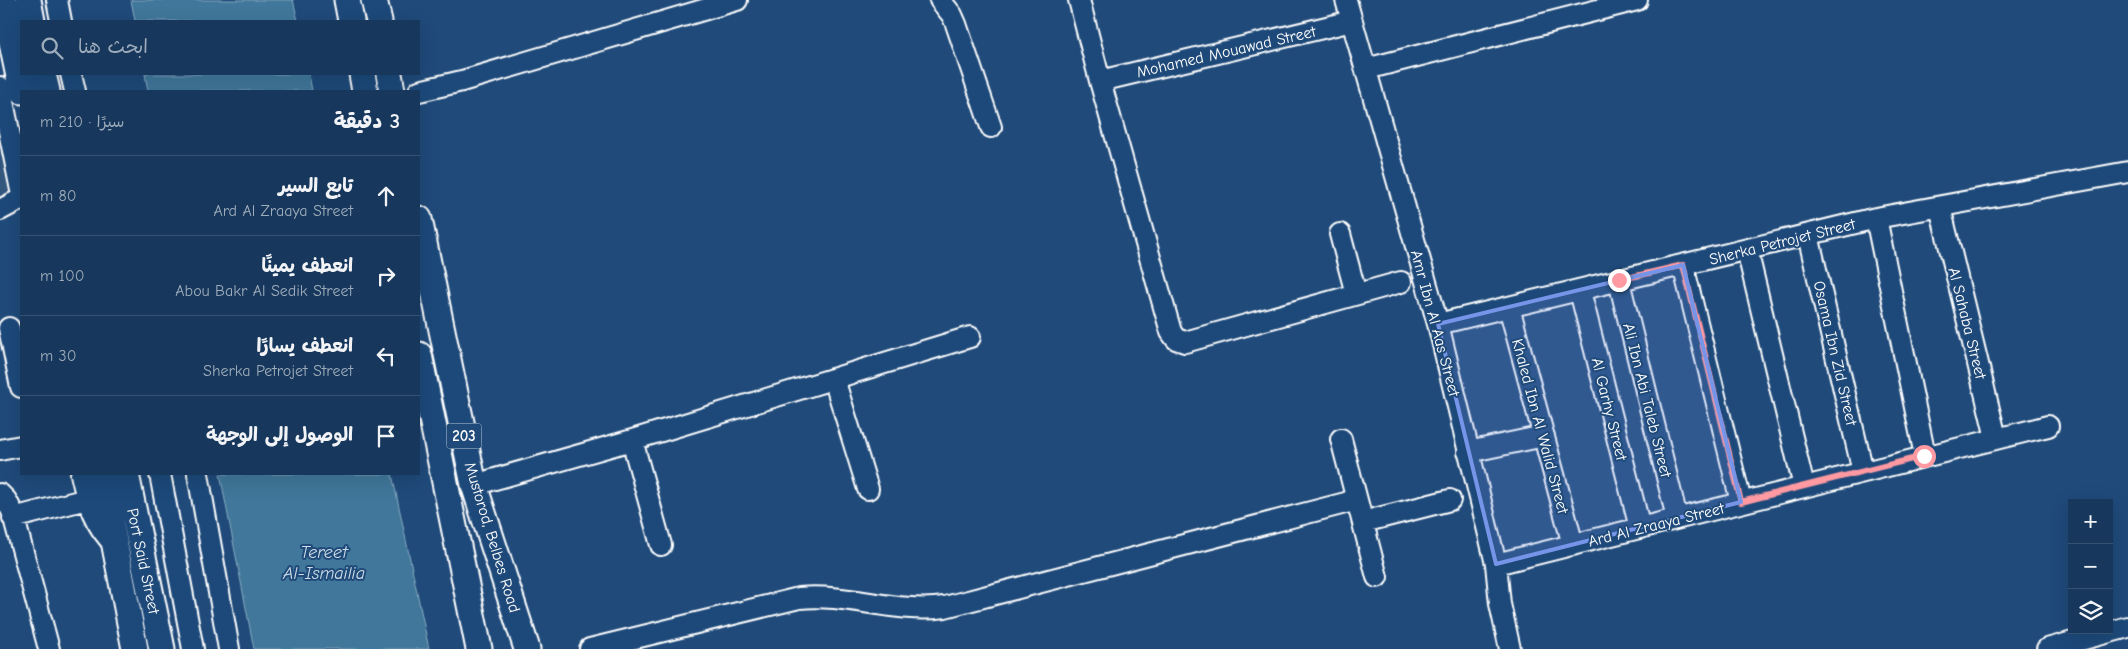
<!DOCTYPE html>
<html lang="ar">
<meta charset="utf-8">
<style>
:root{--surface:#17385c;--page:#203f62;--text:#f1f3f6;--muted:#9eacbb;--line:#365272}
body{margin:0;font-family:"Comic Neue","Playpen Sans Arabic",sans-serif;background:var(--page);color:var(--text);direction:rtl}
.controls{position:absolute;right:15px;bottom:15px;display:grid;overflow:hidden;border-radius:0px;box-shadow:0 5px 20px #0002}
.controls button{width:45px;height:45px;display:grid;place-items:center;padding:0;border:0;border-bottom:1px solid var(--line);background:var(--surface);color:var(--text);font:25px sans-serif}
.stop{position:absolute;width:15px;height:15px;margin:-11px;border:4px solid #ff9aa2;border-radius:50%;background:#fff}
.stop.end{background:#ff9aa2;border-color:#fff;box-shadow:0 1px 5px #0008}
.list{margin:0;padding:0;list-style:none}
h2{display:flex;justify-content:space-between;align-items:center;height:65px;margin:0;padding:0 20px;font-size:21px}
h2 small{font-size:16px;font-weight:400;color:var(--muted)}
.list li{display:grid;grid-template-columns:32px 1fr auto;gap:15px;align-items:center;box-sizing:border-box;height:80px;padding:0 20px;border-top:1px solid var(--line)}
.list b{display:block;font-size:19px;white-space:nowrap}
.list p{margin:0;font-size:16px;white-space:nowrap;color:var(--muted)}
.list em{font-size:16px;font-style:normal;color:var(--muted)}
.icon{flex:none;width:28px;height:28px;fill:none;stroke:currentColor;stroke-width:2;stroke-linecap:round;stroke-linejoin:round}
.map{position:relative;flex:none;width:2128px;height:649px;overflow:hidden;direction:ltr}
.search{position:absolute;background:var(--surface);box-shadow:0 5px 20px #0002;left:20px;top:20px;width:400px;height:55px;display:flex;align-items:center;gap:12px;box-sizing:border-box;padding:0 18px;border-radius:0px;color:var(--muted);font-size:19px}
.panel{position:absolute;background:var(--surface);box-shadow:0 5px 20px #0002;left:20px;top:90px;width:400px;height:385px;border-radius:0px;direction:rtl}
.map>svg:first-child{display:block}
</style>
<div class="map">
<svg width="2128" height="649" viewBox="0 0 2128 649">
<rect width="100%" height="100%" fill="#1f4a7a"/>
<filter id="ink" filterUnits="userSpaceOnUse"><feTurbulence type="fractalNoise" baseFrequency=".02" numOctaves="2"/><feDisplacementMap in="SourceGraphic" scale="10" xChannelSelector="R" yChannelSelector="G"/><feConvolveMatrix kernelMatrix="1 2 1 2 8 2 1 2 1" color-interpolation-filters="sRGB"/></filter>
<g filter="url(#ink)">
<path fill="#36587f" d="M0,146L16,210L0,218Z"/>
<path fill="#3f779a" stroke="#8cadc2" d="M131,0H293L298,21H135Z
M145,74H309L312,91H148Z
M220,474H392L429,649H254Z"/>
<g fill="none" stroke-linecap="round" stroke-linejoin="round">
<defs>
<path id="minor" d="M57,0L61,21
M940,0L952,15L956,24L991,127
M1079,0L1100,81L1171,332L1176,339L1185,342L1401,282
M1346,0L1438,324L1496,564L1500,604L1510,649
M1366,69L1637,0
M71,74L75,91
M1100,81L1352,21
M0,87L21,190
M419,91L462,81L737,0
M1940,207L1996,438
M0,210L21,199
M1876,218L1925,456
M1340,234L1356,294
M1808,235L1863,472
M1747,250L1804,487
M1683,265L1741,502
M1619,281L1677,518
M1580,291L1640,528
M1509,307L1573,545
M1438,324L1876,218L2128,172
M9,328L21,387
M834,379L868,489
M1341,439L1377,577
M632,440L661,545
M0,450L21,446
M1468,452L1544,436
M81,474C87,501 94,525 115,545
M160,474L193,649
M198,474L229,649
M474,485L632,440L970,337
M0,494L6,500L12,511L49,649
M13,518L87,499
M1363,522L1450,500
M1496,564L2048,426
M590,649L799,598C848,593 896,614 945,607L1357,500
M2047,649L2128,627"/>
<path id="major" d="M3,0L22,91
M28,0L32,21
M347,0L351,21
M374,0L379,21
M43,74L47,91
M362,74L365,91
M389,74L392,91
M419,219L474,485L527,649
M419,355L479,649
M101,474L135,649
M126,474L162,649"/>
</defs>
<use href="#minor" stroke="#fff" stroke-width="24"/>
<use href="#major" stroke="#fff" stroke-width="29"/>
<use href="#minor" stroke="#1f4a7a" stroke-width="20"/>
<use href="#major" stroke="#1f4a7a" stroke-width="25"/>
</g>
</g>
<g fill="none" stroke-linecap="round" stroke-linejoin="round" filter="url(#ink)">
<path stroke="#ff9aa2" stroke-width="6" d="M1619,280L1683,265L1741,502L1924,456"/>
</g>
<path fill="#7795e8" fill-opacity="0.2" stroke="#7795e8" stroke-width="4" stroke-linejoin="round" d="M1683,265L1741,502L1496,564L1438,324Z"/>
<g text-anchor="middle" stroke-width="4" stroke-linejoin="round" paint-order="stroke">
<rect fill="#1f4a7a" stroke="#bcc9d7" stroke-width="1" x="446.5" y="423.5" width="35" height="25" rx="4"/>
<g font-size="15" font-weight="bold" fill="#fff">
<text x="464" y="441">203</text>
</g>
<g font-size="16" fill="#fff" stroke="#1f4a7a">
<text transform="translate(1226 51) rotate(-13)" y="6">Mohamed Mouawad Street</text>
<text transform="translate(1782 241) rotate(-14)" y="6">Sherka Petrojet Street</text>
<text transform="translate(1436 323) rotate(75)" y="6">Amr Ibn Al Aas Street</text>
<text transform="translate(1968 323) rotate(76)" y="6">Al Sahaba Street</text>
<text transform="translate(1836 353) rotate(77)" y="6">Osama Ibn Zid Street</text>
<text transform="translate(1648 400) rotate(76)" y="6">Ali Ibn Abi Taleb Street</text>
<text transform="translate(1610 409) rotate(76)" y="6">Al Garhy Street</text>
<text transform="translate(1541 426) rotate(75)" y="6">Khaled Ibn Al Walid Street</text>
<text transform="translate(1656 524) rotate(-14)" y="6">Ard Al Zraaya Street</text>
<text transform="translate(493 537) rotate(73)" y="6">Mustorod, Belbes Road</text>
<text transform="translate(144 561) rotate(78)" y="6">Port Said Street</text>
</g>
<g font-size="18" font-style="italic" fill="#cfdde6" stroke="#1f4a7a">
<text x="324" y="558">Tereet<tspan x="324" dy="21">Al-Ismailia</tspan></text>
</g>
</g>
</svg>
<div class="controls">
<button>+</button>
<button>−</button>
<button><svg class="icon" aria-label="layers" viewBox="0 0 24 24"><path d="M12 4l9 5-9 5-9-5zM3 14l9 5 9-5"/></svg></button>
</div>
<div class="stop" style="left:1924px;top:456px"></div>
<div class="stop end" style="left:1619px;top:280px"></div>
<div class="search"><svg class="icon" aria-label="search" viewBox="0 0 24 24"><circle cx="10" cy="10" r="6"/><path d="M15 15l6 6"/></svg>ابحث هنا</div>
<section class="panel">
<h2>3 دقيقة<small>سيرًا · 210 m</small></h2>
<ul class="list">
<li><svg class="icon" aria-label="ahead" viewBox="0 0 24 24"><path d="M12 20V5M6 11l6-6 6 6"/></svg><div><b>تابع السير</b><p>Ard Al Zraaya Street</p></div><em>80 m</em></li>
<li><svg class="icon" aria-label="right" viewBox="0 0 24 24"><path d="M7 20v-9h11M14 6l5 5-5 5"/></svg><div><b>انعطف يمينًا</b><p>Abou Bakr Al Sedik Street</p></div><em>100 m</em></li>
<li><svg class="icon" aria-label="left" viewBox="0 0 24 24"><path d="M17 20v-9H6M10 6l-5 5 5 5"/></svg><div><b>انعطف يسارًا</b><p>Sherka Petrojet Street</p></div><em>30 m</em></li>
<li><svg class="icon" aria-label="arrive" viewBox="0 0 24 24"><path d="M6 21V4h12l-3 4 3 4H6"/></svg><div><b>الوصول إلى الوجهة</b></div></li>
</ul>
</section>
</div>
